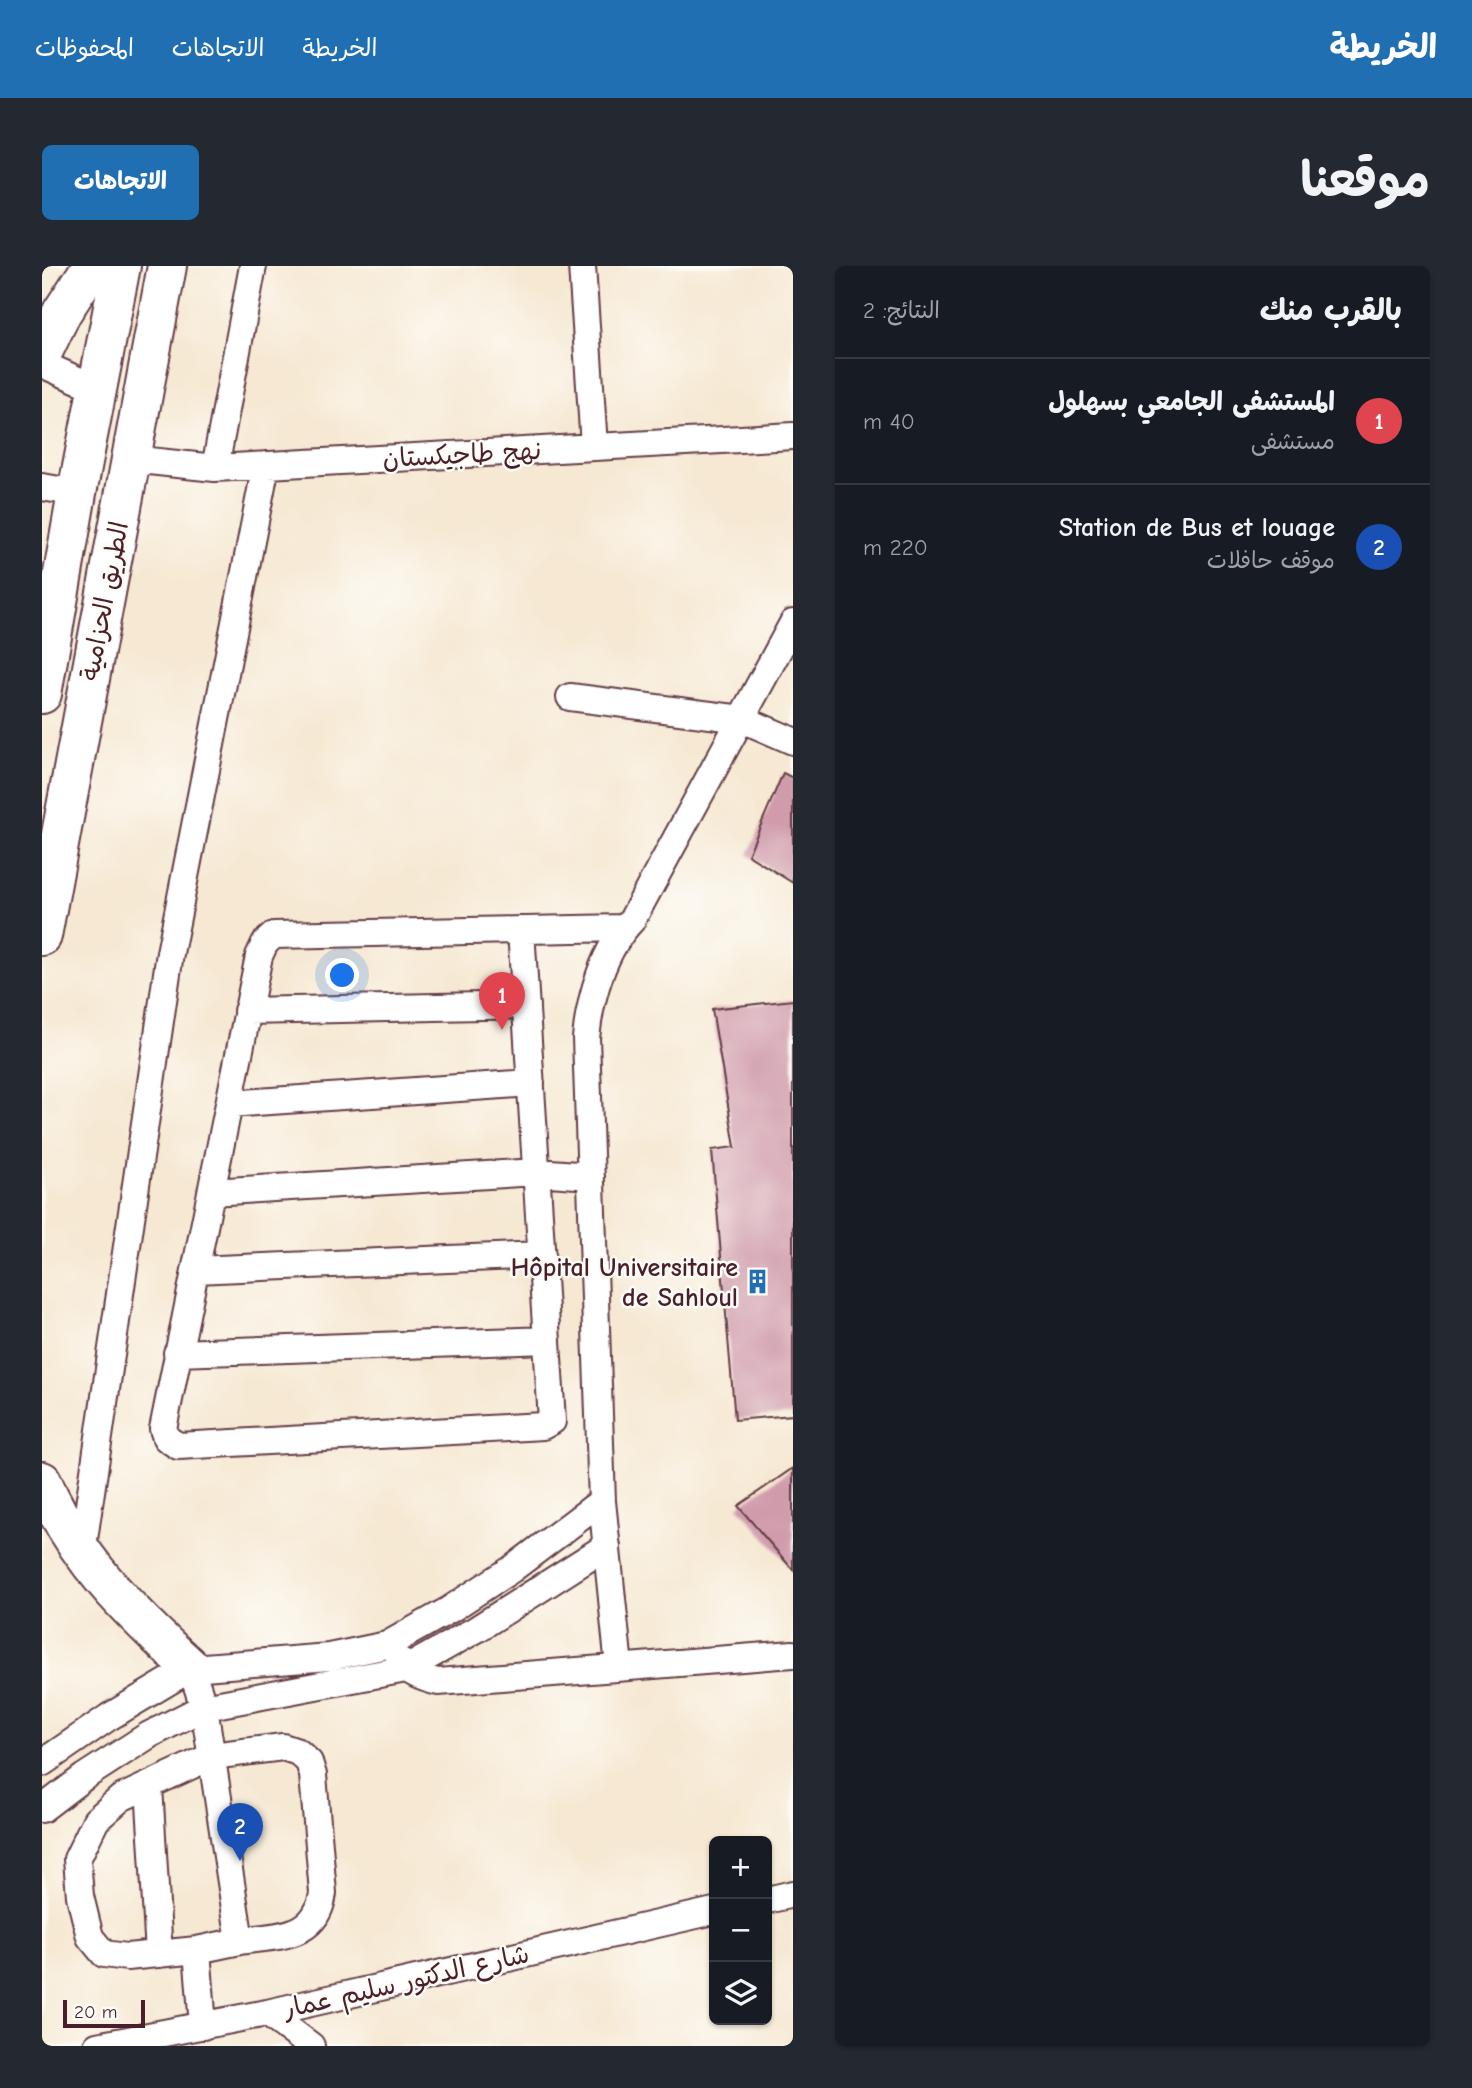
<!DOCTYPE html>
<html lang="ar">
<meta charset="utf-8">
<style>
:root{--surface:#171b24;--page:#242831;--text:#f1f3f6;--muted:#9ea1a6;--line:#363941;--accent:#1f6fb2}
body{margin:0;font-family:"Comic Neue","Playpen Sans Arabic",sans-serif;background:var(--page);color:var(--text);direction:rtl}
.controls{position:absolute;right:21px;bottom:21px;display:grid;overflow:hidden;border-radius:10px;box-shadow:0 2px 5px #0004}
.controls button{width:63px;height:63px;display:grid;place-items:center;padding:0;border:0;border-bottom:2px solid var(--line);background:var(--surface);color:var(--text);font:35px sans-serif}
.scale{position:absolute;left:21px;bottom:18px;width:82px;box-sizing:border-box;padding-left:7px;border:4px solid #4a1f2b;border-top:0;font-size:19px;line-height:24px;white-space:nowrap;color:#4a1f2b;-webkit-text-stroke:5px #fdfcf7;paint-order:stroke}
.you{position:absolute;left:301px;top:710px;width:24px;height:24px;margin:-18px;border:5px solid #fff;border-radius:50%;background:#1a73e8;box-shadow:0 0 0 10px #1a73e833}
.badge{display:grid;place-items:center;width:46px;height:46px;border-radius:50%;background:var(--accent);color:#fff;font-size:23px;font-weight:700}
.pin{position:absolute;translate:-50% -58px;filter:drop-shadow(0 2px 4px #0008)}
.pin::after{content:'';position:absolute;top:37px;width:24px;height:21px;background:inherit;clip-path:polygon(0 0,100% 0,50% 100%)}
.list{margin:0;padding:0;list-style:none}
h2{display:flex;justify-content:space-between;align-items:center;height:91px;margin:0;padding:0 28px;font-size:30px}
h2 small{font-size:23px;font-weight:400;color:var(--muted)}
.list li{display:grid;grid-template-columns:46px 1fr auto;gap:21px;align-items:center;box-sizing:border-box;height:126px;padding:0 28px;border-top:2px solid var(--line)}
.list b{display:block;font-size:26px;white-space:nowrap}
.list p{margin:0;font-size:23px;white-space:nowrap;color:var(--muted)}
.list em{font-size:23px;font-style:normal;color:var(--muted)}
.icon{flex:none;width:38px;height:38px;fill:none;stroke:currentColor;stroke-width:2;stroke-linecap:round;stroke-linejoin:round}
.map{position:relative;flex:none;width:751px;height:1780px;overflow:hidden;direction:ltr;border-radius:10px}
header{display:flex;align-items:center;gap:42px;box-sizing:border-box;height:98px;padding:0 35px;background:var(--accent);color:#fff}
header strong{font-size:33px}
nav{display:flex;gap:38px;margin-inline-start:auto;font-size:24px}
.intro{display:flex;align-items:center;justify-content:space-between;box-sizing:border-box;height:168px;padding:0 42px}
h1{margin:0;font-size:49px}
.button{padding:18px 32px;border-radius:10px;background:var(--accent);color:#fff;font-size:24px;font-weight:700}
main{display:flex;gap:42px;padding:0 42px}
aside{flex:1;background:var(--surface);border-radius:10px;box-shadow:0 2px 5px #0004}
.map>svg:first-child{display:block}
</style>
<header>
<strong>الخريطة</strong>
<nav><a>الخريطة</a><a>الاتجاهات</a><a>المحفوظات</a></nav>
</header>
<div class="intro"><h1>موقعنا</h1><a class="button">الاتجاهات</a></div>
<main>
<aside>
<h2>بالقرب منك<small>النتائج: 2</small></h2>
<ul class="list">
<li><span class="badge" style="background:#e0444e">1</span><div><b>المستشفى الجامعي بسهلول</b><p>مستشفى</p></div><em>40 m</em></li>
<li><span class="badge" style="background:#1a4fb4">2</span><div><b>Station de Bus et louage</b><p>موقف حافلات</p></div><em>220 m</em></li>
</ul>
</aside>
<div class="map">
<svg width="751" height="1780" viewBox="0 0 751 1780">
<rect width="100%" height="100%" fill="#fdfcf7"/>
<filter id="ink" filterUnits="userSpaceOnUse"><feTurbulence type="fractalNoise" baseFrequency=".0143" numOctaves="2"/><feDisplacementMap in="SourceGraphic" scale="14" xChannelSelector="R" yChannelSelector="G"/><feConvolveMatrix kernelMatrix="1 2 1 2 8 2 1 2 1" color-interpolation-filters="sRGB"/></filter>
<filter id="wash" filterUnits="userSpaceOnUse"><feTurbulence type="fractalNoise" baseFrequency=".00686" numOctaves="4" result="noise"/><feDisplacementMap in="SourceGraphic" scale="28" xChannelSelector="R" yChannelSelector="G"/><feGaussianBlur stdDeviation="1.57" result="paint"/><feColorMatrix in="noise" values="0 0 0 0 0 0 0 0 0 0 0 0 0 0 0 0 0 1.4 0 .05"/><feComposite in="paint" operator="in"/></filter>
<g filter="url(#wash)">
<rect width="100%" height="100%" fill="#f6e8d2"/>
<g id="blocks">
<path fill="#d09bab" d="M741,507L751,512V617L706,589Z
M751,734V1149L693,1154L670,884L693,881L670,743Z
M751,1202V1304L696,1240Z"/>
</g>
</g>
<g filter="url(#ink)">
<use href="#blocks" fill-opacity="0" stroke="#643d44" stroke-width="2"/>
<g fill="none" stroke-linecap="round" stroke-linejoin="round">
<defs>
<path id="minor" d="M540,0L552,180
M0,98L56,123
M88,193L173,202L751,170
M173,202L211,0
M0,221L35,227
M528,431L700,453L751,475
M479,664L510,1155L501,1160L136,1180L124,1172L121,1163L217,690L223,677L232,669L582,662
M205,745L484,739
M187,838L489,817
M169,926L494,906L549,910
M153,1004L500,989
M135,1087L505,1074
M40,1287L128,687L224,199
M357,1394C368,1408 380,1412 396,1416L751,1388
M577,1401L560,1235L544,772C548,732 561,684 590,654L751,357
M149,1402L162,1441L198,1675L155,1684L161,1760
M0,1497L67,1451L149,1402L287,1391L345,1379L407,1344L470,1303L560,1235
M107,1520L117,1688
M0,1543L42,1511L107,1469L162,1441L364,1403L435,1363L565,1280
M725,1634L751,1628
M155,1684L85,1691L62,1688L48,1671L38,1630L35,1593L54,1554L79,1532L170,1490L241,1481L256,1486L267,1496L271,1509L281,1627C275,1673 236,1669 198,1675
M225,1747L269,1780
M55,1780L225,1747L672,1645"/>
<path id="highway" d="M0,88L20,46L50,0
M0,428L35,227L79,0
M0,670L125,0
M0,1215C35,1295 86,1344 149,1402"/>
</defs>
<use href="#minor" stroke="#643d44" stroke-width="30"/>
<use href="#highway" stroke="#643d44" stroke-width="42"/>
<use href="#minor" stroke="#fff" stroke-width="26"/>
<use href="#highway" stroke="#fff" stroke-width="38"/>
</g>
</g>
<defs>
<symbol id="building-bare" viewBox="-9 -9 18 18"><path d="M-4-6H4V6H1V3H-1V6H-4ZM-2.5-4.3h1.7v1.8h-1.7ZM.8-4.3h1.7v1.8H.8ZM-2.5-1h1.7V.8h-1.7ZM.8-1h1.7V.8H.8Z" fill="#1f6fb2" stroke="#fdfcf7" stroke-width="2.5" paint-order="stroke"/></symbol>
</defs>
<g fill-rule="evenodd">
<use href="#building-bare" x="698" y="998" width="35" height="35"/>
</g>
<g text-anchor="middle" stroke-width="5" stroke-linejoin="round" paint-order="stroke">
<g font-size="26" fill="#4a1f2b" stroke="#fdfcf7">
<text transform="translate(420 188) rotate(-3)" y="9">نهج طاجيكستان</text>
<text transform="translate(62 335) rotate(-79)" y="9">الطريق الحزامية</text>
<text transform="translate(364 1715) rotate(-13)" y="9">شارع الدكتور سليم عمار</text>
</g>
<g font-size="26" font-weight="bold" fill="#4a1f2b" stroke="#fdfcf7" text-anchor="end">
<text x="696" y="1010">Hôpital Universitaire<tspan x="696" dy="30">de Sahloul</tspan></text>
</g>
</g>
</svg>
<div class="controls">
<button>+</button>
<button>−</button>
<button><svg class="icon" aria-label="layers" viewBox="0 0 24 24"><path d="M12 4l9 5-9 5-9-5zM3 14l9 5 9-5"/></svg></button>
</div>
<div class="scale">20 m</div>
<div class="you"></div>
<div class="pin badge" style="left:460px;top:764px;background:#e0444e">1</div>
<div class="pin badge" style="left:198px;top:1595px;background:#1a4fb4">2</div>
</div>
</main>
